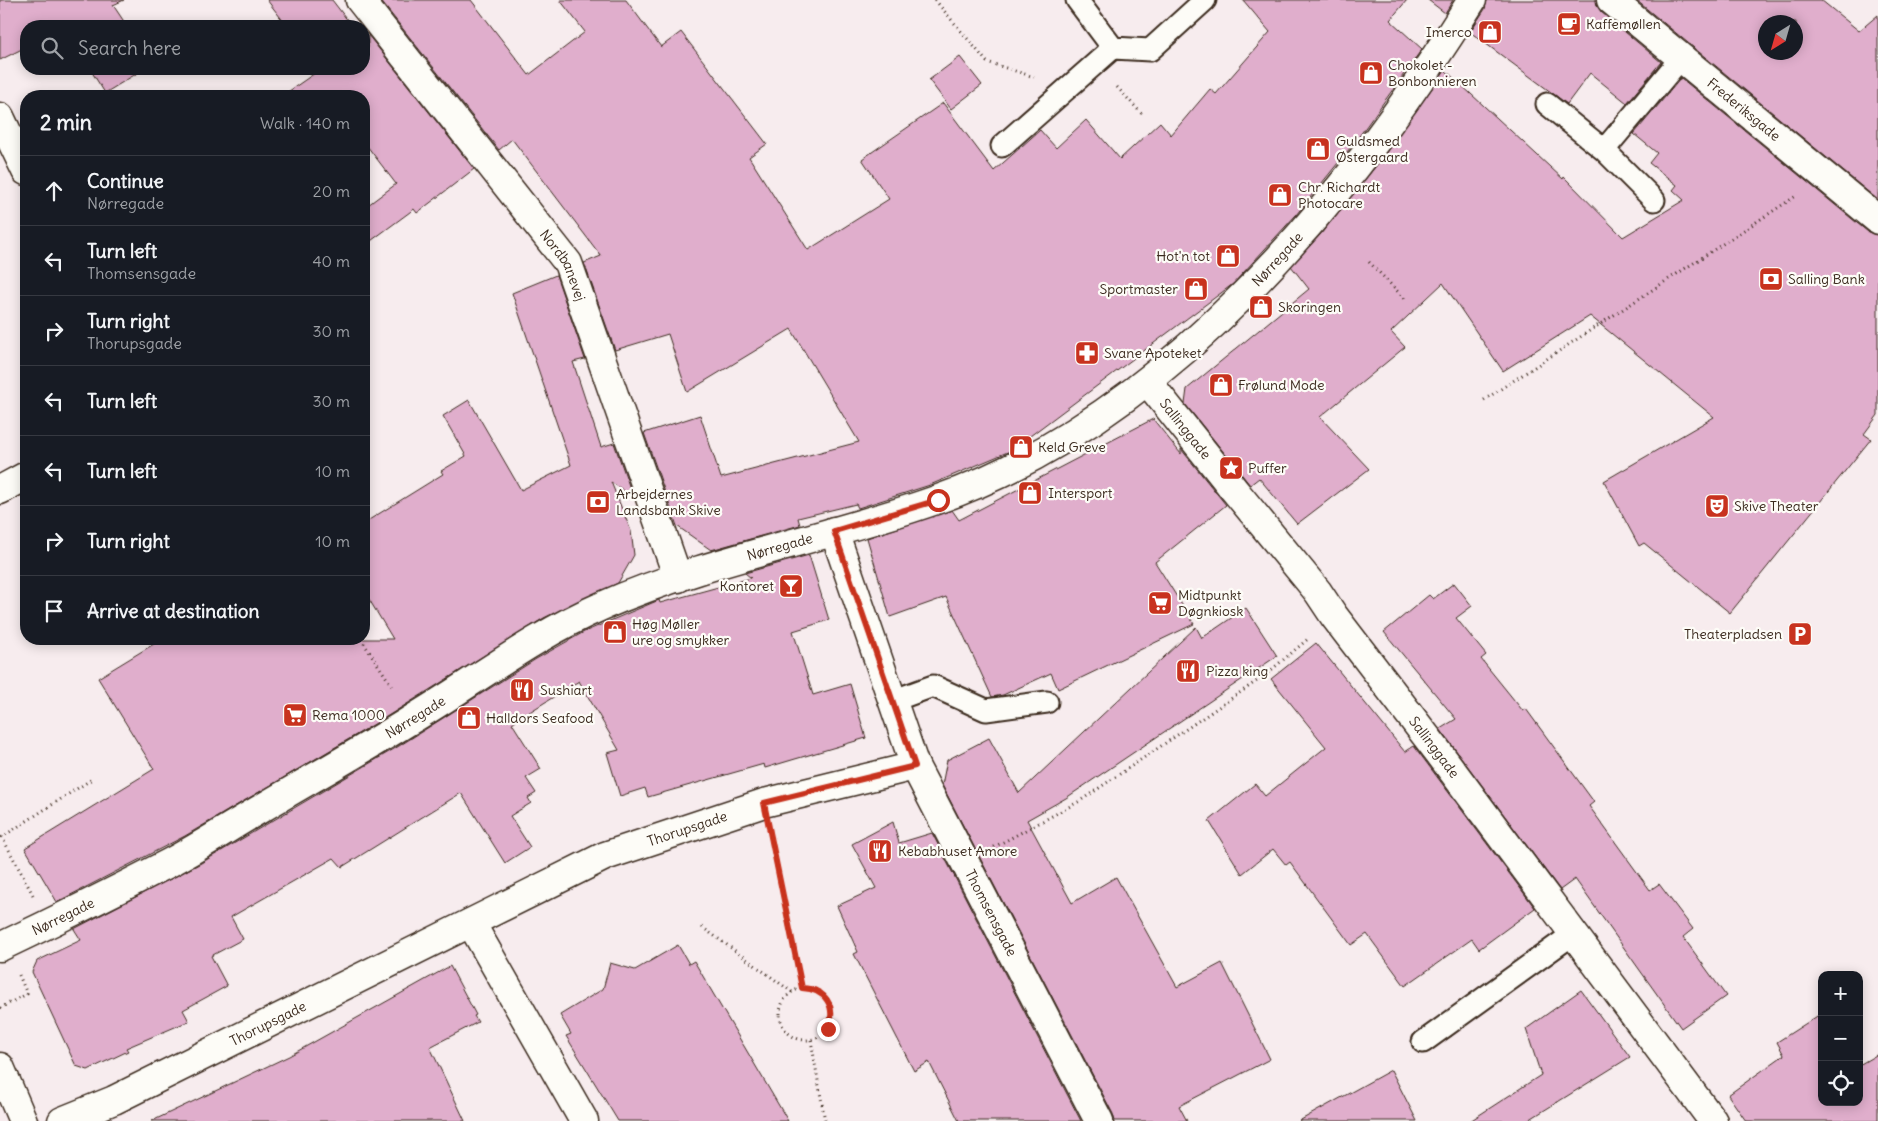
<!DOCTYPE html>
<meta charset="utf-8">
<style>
:root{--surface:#171b24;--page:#20242c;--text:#f1f3f6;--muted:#9ea1a6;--line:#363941}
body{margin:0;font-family:Delius,sans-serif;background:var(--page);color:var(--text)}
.controls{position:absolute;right:15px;bottom:15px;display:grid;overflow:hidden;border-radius:10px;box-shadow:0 2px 12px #0003}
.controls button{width:45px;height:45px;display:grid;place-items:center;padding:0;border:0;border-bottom:1px solid var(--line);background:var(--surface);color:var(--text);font:25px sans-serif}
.compass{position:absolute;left:1758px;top:15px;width:45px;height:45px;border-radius:50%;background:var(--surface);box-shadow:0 2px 12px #0003;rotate:217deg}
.stop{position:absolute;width:15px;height:15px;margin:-11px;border:4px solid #c8321e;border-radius:50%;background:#fff}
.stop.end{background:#c8321e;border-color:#fff;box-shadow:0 1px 5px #0008}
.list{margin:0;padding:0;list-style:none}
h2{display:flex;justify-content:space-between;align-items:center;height:65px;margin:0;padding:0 20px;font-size:21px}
h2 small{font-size:16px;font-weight:400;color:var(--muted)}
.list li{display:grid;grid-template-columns:32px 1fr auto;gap:15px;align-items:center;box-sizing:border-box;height:70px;padding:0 20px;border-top:1px solid var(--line)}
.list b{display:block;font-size:19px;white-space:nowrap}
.list p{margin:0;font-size:16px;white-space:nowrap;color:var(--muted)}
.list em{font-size:16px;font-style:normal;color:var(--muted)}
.icon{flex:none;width:28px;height:28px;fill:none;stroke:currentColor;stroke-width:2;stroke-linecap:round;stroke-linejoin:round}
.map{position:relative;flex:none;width:1878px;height:1121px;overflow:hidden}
.search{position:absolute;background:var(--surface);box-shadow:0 2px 12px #0003;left:20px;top:20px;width:350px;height:55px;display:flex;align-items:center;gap:12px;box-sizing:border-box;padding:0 18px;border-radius:20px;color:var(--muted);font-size:19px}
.panel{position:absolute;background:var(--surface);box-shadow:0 2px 12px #0003;left:20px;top:90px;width:350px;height:555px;border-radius:20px}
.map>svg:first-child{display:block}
</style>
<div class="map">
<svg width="1878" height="1121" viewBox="0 0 1878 1121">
<rect width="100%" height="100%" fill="#f7ecee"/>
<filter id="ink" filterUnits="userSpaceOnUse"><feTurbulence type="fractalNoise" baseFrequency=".02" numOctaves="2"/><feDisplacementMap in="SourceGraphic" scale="10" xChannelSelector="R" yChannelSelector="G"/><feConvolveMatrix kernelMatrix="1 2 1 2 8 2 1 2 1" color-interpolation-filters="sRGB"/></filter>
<g filter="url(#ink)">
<path fill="#e0aecc" stroke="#3b2a1e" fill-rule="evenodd" d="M0,0H124L113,5L127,26H26V47L0,60Z
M267,0H332L352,26H287Z
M380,0H471L529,75L585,32L560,0H626L661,47L681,32L767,144L749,157L808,250L889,199L862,159L943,103L994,171L1040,130L1056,148L1086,120L1120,159L1160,122L1171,135L1210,89L1216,94L1270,32L1243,0H1407L1390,20L1422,49L1355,142L1296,215L1233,284L1010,451L930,485L858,508L856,504L798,518L800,525L711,550L677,526L644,433L700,415L721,478L859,442L791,329L687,392L668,334L615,350L584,263L601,256L512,139L499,150Z
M1428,0H1453L1445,13Z
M1487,0H1596L1601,12L1661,62L1627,103L1590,73L1567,104L1470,32L1485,9Z
M1636,0H1821L1859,31L1878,15V200ZM1766,22H1796V52H1766Z
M368,35L474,169L417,213L414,209L364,246V208L396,184L364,142V96H282L315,73L312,69H364V42L368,48Z
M960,57L982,85L951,109L929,80Z
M90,69H144L105,93Z
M1445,70L1563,179L1564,177L1623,237L1684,200L1673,190L1677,185L1649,163L1657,153L1634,134L1681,78L1868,232L1878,235V415L1864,434L1871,439L1730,613L1644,543L1639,546L1604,481L1714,417L1590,316L1503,371L1443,283L1391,332L1405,347L1320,417L1369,469L1297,524L1259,478L1250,485L1185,404L1187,389L1309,289L1291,266L1320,235L1380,161Z
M556,275L585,359L573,362L601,447L614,443L633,497L611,482L631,531L634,555L618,583L544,618L383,719L185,836L57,902L25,848L154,769L98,678L162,639H393L364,591V523L443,474L441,471L466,456L443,416L469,400L521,490L571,465L512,293Z
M1153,419L1181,454V449L1226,505L1155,562L1194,624L1058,689L1051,673L1003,695L992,697L946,597L890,617L867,538L952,510L959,520Z
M809,555L829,620L793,631L813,695L850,684L866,738L765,768L764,764L648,797L645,788L620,796L607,753L619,750L579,681L512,723L541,769L526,778L536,793L528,798L531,803L510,816L530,847L505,863L461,793L342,867L334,858L231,917L243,939L211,956L227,986L183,1010L189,1021L126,1048L128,1051L88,1070L76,1066L32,972L37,961L81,940L74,929L201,863L399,746L536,659L584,632L659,600L660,603L751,578L745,573Z
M1454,583L1472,606L1456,618L1486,655L1481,659L1523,711L1526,709L1594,802L1589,806L1650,890L1659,884L1693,929L1683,937L1726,996L1681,1028L1575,879L1560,890L1440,729L1456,719L1384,632L1429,595L1433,599Z
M1246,608L1277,656L1066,798L1027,820L1072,903L1116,877L1177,987L1222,963L1270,1059L1179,1106L1187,1121H1115L1113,1114L942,785L947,760L989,738L1019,793L1196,627L1202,638Z
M1316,643L1405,752L1414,746L1535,908L1479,949L1472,939L1405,986L1367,934L1351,945L1290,862L1286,865L1273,849L1242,874L1209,821L1255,784L1265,796L1326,747L1271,679Z
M893,822L899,843L932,833L1081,1121H959L929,1062L914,1071L854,954L858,952L837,906L876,888L852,844Z
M678,945L689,964L694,961L788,1121H618L566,1036L571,1034L560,1015L603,989L610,963L635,970Z
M450,966L476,1015L474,1016L478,1022L430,1047L465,1121H152L289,1056Z
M1581,990L1630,1057L1527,1121H1470L1541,1075L1526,1029Z
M1822,1013V1102H1859V1065L1878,1054V1121H1746L1728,1095L1784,1055L1777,1042Z
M1391,1070L1417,1121H1299Z"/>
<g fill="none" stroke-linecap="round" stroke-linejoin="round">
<defs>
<path id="service" d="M1077,0L1113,48L1150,50L1205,0
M1547,104L1604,150L1654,200
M1002,146L1113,48
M1604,150L1681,58
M892,701L933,686L986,710L1047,702
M1423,1042L1573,934"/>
<g id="pedestrian">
<path id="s1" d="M1611,0L1878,220"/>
<path id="s2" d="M1148,382L1231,486"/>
<path id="s3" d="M0,947C57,920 113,892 169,863C201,846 231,826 262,808C311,779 361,751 409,721C473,683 533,636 602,606C709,559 826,539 936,500C1166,419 1347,201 1472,0"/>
</g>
<g id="minor">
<path id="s4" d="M360,0L568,263L678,578"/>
<path d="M0,117L26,171"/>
<path id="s5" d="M1231,486L1318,592L1334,616L1439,753L1713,1121"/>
<path d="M0,490L26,476"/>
<path id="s6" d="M834,531L915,766L1099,1121"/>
<path d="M471,923L584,1121"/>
<path d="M0,1067L23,1121"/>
<path id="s7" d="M62,1121L114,1100L605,856L764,803L915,766"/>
</g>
</defs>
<use href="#service" stroke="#3b2a1e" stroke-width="25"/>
<use href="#pedestrian" stroke="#3b2a1e" stroke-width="31"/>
<use href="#minor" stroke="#3b2a1e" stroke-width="31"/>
<path stroke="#3b2a1e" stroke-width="3" stroke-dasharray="1 4" stroke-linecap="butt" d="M935,0L987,62L1034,77
M1117,87L1142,114
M1369,262L1406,300
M1484,400L1796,196
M361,639L394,689
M771,837L802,988
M994,847L1080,801L1263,677L1309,638
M33,895L2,837L92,779
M702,927L792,992
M780 1014a26 26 0 1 1 52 0a26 26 0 1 1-52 0Z
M0,1008L27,994L19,975
M811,1040L825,1121"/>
<use href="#service" stroke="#fdfcf7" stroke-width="21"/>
<use href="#pedestrian" stroke="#fdfcf7" stroke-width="28"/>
<use href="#minor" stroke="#fdfcf7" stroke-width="28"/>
</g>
</g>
<g fill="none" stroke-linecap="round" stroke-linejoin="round" filter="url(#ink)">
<path stroke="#c8321e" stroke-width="6" d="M828,1029C837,1007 826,989 802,988L764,803L915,766L834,531L938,500"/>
</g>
<defs>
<symbol id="cafe-square" viewBox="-11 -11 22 22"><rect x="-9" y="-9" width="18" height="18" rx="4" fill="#c8321e" stroke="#fdfcf7"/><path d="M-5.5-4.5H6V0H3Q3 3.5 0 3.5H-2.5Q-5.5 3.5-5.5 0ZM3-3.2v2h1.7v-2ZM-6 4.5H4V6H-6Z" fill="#fff"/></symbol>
<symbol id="shop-square" viewBox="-11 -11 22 22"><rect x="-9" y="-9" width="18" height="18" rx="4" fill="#c8321e" stroke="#fdfcf7"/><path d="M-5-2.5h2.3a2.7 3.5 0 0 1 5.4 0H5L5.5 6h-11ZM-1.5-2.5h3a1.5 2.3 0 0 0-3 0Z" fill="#fff"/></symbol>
<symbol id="bank-square" viewBox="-11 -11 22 22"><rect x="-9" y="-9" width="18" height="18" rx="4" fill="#c8321e" stroke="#fdfcf7"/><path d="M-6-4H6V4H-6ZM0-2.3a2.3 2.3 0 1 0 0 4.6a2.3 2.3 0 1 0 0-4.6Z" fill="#fff"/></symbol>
<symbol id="pharmacy-square" viewBox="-11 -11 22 22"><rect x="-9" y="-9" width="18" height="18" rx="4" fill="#c8321e" stroke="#fdfcf7"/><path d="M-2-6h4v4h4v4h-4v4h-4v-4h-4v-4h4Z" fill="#fff"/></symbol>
<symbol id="sight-square" viewBox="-11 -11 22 22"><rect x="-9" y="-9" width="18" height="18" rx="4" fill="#c8321e" stroke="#fdfcf7"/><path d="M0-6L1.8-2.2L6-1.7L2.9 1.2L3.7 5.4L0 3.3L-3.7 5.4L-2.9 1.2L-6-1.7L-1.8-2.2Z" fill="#fff"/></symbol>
<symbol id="theatre-square" viewBox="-11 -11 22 22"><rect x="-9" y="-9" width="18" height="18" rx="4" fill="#c8321e" stroke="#fdfcf7"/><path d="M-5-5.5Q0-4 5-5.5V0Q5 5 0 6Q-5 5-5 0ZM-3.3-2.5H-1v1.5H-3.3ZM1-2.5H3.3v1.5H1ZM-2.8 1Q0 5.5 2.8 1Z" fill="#fff"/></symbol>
<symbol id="bar-square" viewBox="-11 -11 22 22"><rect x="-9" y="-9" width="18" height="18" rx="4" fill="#c8321e" stroke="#fdfcf7"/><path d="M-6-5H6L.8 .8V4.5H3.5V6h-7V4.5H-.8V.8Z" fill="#fff"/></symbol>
<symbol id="supermarket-square" viewBox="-11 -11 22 22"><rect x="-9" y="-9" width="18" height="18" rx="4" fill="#c8321e" stroke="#fdfcf7"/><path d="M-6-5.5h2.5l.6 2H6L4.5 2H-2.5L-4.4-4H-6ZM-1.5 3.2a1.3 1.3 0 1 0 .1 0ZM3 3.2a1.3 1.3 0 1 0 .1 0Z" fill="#fff"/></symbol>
<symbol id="parking-square" viewBox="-11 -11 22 22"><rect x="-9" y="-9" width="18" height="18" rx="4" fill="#c8321e" stroke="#fdfcf7"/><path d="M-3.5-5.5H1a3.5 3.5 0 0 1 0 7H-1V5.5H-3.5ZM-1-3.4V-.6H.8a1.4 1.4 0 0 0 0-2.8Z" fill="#fff"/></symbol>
<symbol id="restaurant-square" viewBox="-11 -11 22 22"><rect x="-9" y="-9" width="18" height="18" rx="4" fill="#c8321e" stroke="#fdfcf7"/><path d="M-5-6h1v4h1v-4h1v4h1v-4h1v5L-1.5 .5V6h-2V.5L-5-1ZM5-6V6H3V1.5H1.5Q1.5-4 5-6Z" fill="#fff"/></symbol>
</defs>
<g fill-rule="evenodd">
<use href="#cafe-square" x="1555" y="10" width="28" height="28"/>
<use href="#shop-square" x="1476" y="18" width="28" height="28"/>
<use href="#shop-square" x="1357" y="59" width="28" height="28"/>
<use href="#shop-square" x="1304" y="135" width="28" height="28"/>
<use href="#shop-square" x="1266" y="181" width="28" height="28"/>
<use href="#shop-square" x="1214" y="242" width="28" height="28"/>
<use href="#bank-square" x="1757" y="265" width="28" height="28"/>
<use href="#shop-square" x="1182" y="275" width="28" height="28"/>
<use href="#shop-square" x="1247" y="293" width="28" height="28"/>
<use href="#pharmacy-square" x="1073" y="339" width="28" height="28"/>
<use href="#shop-square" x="1207" y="371" width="28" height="28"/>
<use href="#shop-square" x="1007" y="433" width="28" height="28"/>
<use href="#sight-square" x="1217" y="454" width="28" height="28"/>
<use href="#shop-square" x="1016" y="479" width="28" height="28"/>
<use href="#bank-square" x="584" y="488" width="28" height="28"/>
<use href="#theatre-square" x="1703" y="492" width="28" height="28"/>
<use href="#bar-square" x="777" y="572" width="28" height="28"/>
<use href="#supermarket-square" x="1146" y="589" width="28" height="28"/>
<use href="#shop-square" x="601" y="618" width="28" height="28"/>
<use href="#parking-square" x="1786" y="620" width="28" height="28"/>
<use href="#restaurant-square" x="1174" y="657" width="28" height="28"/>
<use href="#restaurant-square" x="508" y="676" width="28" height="28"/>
<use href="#supermarket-square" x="281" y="701" width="28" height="28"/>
<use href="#shop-square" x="455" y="704" width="28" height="28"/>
<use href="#restaurant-square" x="866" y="837" width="28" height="28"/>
</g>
<g text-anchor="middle" stroke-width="4.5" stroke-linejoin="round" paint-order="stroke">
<g font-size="14" fill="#3b2a1e" stroke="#fdfcf7" text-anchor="start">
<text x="1586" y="29">Kaffemøllen</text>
<text x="1472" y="37" text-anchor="end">Imerco</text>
<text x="1388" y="70">Chokolet -<tspan x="1388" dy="16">Bonbonnieren</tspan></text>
<text x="1336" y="146">Guldsmed<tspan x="1336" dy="16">Østergaard</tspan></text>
<text x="1298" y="192">Chr. Richardt<tspan x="1298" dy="16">Photocare</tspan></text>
<text x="1210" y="261" text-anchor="end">Hot'n tot</text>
<text x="1788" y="284">Salling Bank</text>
<text x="1178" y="294" text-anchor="end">Sportmaster</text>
<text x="1278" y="312">Skoringen</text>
<text x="1104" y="358">Svane Apoteket</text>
<text x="1238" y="390">Frølund Mode</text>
<text x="1038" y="452">Keld Greve</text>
<text x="1248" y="473">Puffer</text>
<text x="1048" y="498">Intersport</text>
<text x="616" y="499">Arbejdernes<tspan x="616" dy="16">Landsbank Skive</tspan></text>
<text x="1734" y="511">Skive Theater</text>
<text x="774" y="591" text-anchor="end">Kontoret</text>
<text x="1178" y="600">Midtpunkt<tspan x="1178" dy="16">Døgnkiosk</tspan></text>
<text x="632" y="629">Høg Møller<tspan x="632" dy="16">ure og smykker</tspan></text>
<text x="1782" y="639" text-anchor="end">Theaterpladsen</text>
<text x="1206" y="676">Pizza king</text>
<text x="540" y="695">Sushiart</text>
<text x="312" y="720">Rema 1000</text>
<text x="486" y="723">Halldors Seafood</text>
<text x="898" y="856">Kebabhuset Amore</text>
</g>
<g font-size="14" fill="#3b2a1e" stroke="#fdfcf7">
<text dy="5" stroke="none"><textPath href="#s1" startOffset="172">Frederiksgade</textPath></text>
<text dy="5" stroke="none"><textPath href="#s3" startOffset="1465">Nørregade</textPath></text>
<text dy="5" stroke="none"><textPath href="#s4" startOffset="335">Nordbanevej</textPath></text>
<text dy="5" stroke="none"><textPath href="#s2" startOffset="60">Sallinggade</textPath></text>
<text dy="5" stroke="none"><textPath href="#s3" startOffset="880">Nørregade</textPath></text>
<text dy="5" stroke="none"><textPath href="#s3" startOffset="475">Nørregade</textPath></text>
<text dy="5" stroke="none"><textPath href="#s5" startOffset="331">Sallinggade</textPath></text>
<text dy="5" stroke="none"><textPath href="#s7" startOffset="691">Thorupsgade</textPath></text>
<text dy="5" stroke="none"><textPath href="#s6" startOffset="414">Thomsensgade</textPath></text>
<text dy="5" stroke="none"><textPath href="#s3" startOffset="70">Nørregade</textPath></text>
<text dy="5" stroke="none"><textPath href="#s7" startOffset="228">Thorupsgade</textPath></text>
</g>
</g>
</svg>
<div class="controls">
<button>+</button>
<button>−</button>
<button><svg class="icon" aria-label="locate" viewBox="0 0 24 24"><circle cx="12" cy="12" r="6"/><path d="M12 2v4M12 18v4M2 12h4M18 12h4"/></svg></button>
</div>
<svg class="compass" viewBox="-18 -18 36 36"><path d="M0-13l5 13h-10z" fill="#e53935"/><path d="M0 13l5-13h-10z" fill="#9ea1a6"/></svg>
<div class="stop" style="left:938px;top:500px"></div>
<div class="stop end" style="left:828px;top:1029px"></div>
<div class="search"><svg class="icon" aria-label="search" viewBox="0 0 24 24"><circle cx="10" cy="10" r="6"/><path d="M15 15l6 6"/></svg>Search here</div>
<section class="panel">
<h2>2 min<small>Walk · 140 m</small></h2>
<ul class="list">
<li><svg class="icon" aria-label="ahead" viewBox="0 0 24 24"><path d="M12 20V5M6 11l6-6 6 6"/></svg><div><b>Continue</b><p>Nørregade</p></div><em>20 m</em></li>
<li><svg class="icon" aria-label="left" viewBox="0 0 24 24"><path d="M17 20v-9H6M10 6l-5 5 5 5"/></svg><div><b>Turn left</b><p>Thomsensgade</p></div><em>40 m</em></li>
<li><svg class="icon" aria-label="right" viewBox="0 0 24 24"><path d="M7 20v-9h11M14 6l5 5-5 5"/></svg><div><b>Turn right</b><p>Thorupsgade</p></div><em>30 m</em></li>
<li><svg class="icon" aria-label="left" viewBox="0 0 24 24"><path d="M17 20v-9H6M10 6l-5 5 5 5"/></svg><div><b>Turn left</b></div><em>30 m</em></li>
<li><svg class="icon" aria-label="left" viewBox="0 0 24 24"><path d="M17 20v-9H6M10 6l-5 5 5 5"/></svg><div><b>Turn left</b></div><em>10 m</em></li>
<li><svg class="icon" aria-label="right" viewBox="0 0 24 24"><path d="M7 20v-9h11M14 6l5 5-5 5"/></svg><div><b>Turn right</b></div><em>10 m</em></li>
<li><svg class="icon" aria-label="arrive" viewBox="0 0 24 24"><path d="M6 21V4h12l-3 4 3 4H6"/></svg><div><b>Arrive at destination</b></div></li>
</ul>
</section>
</div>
